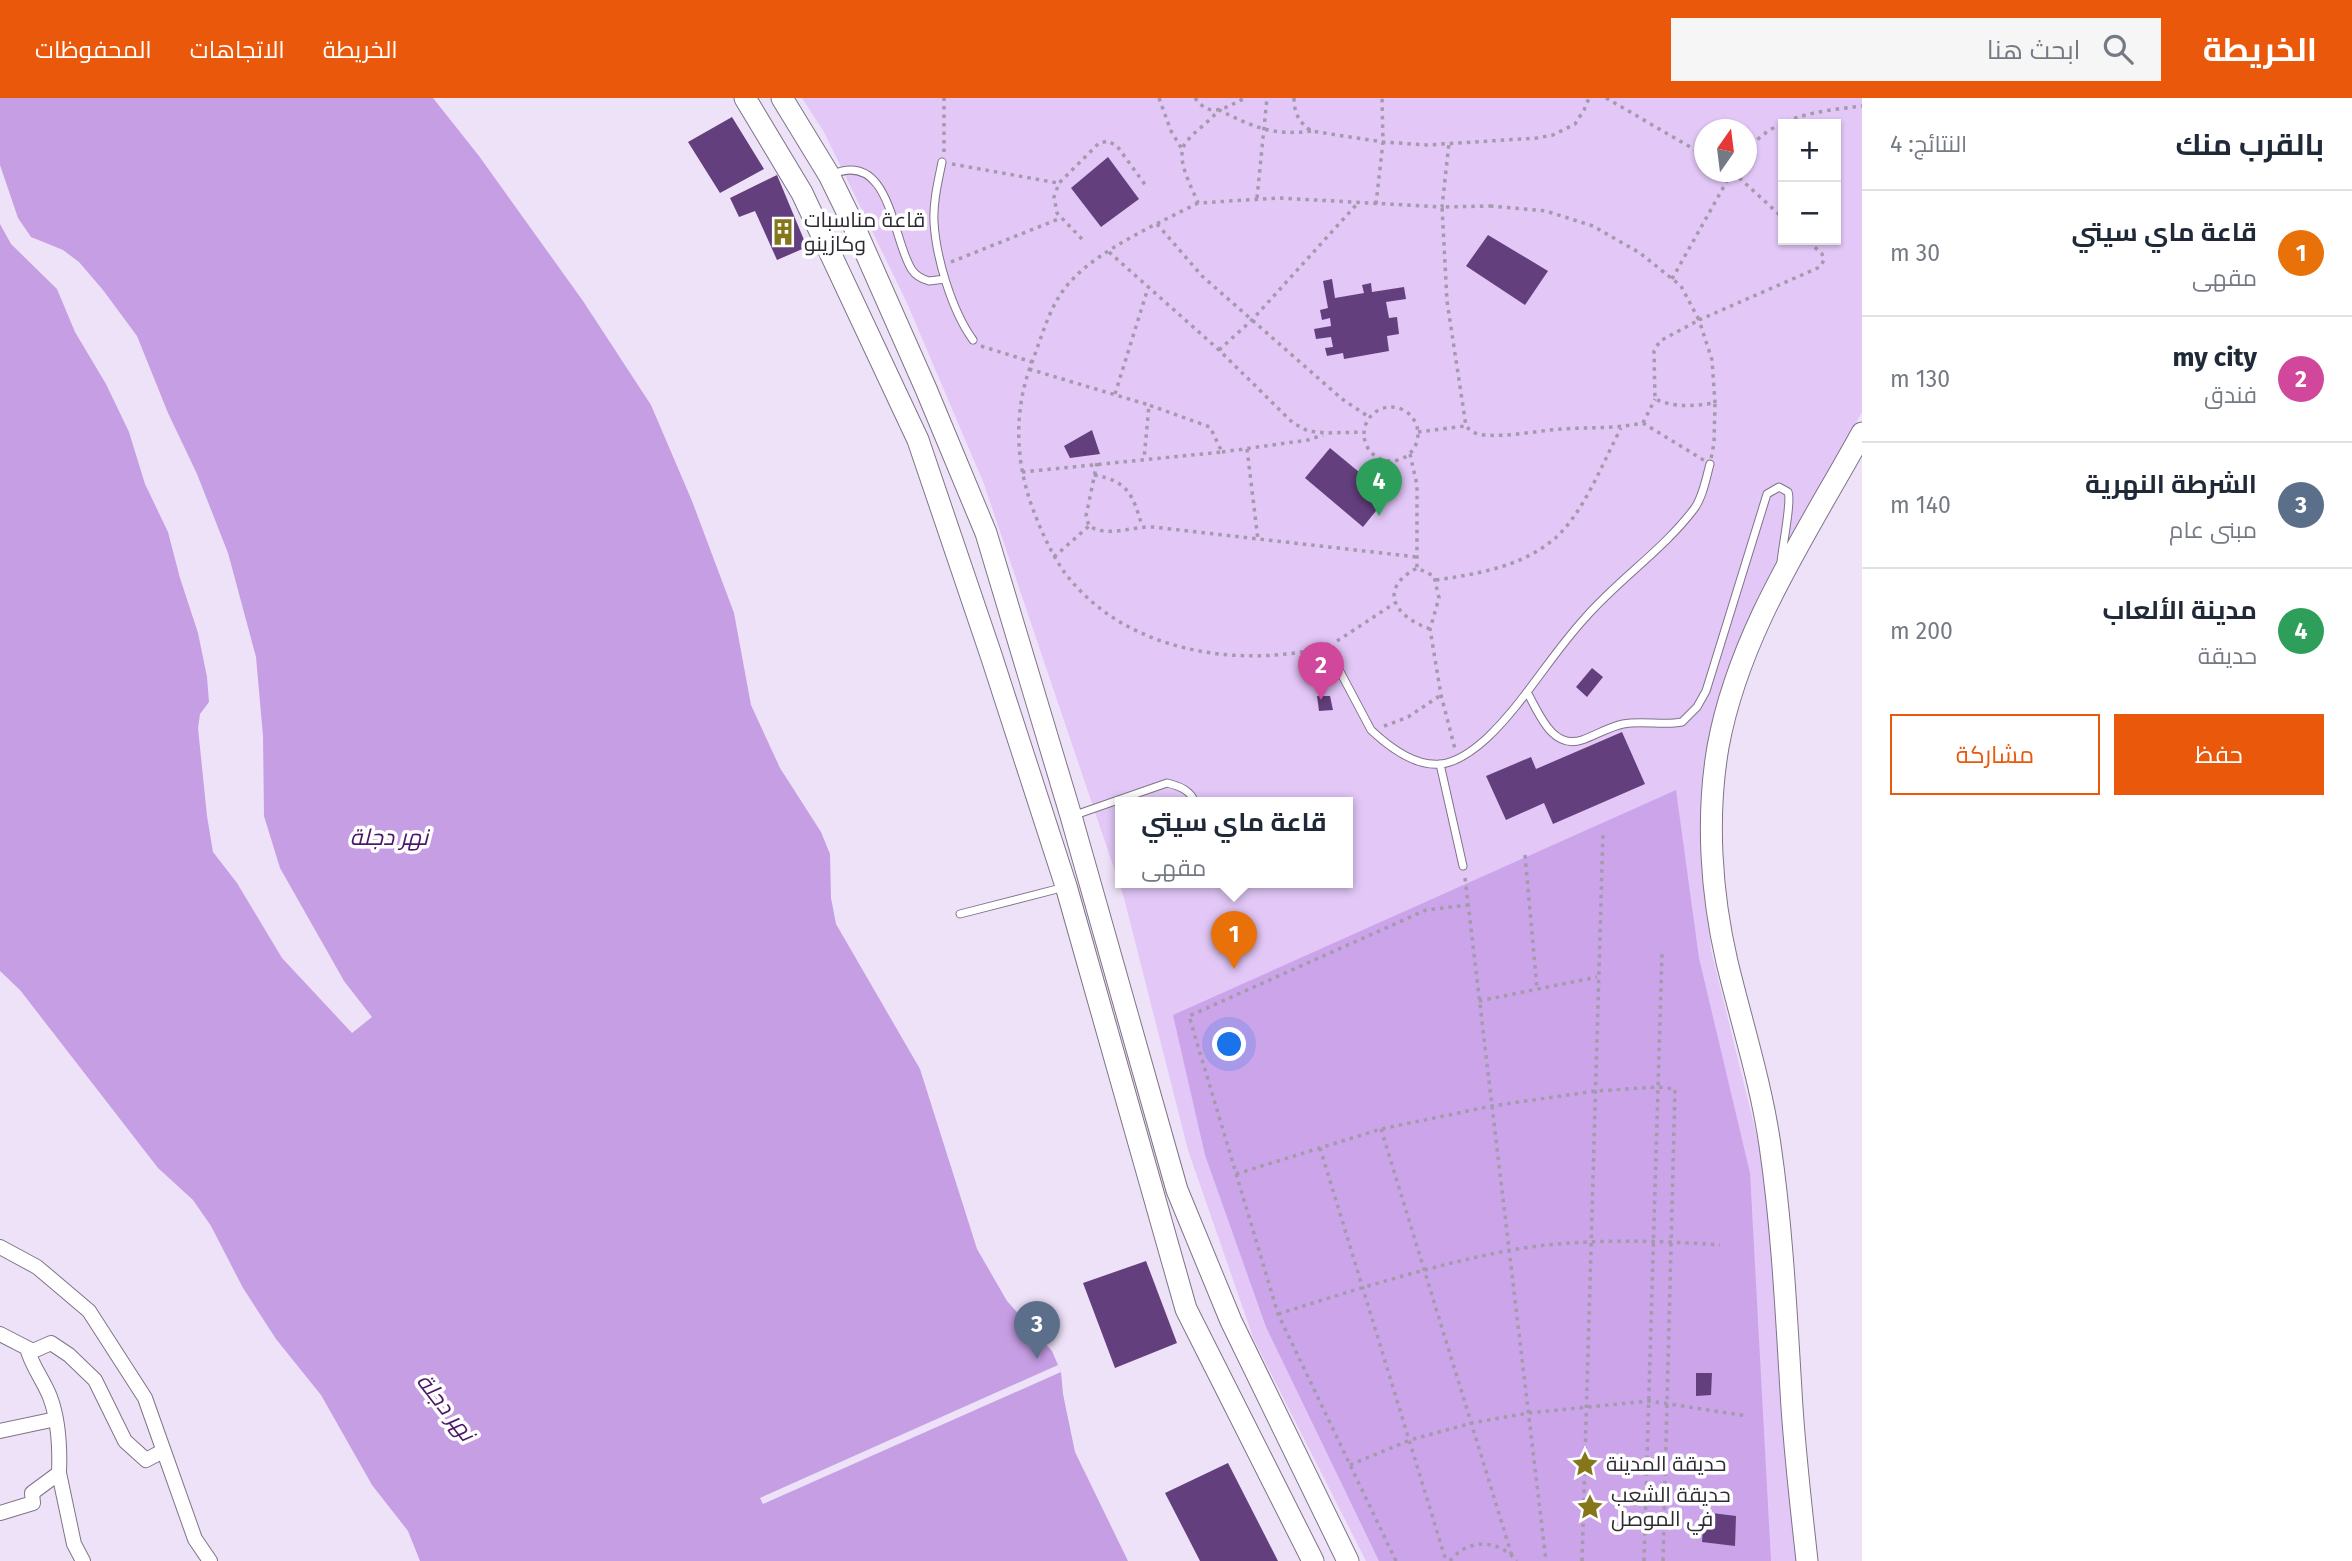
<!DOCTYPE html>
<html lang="ar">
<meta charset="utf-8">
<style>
:root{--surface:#fff;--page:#f6f6f7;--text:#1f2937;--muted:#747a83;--line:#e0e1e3;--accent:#ea580c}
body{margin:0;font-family:"Fira Sans",Cairo,sans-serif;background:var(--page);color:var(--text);direction:rtl}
.controls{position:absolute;right:21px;top:21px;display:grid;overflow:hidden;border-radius:0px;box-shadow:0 2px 5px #0004}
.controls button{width:63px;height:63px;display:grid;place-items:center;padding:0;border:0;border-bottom:2px solid var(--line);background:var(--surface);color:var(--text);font:35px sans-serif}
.compass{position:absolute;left:1694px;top:21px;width:63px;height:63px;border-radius:50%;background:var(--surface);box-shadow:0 2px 5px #0004;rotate:14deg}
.you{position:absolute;left:1230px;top:947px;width:24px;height:24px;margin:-18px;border:5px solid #fff;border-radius:50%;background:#1a73e8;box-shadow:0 0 0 10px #1a73e833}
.badge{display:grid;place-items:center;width:46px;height:46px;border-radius:50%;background:var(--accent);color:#fff;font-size:23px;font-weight:700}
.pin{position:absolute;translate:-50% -58px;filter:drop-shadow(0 2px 4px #0008)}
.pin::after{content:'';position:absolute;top:37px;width:24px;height:21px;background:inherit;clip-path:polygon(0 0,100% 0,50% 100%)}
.popup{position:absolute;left:1115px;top:699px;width:238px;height:91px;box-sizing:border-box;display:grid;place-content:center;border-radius:0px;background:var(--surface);filter:drop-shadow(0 2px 5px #0005);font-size:23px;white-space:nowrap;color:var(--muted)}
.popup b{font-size:26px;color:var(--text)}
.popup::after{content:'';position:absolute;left:50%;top:100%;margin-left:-14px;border:14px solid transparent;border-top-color:var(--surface)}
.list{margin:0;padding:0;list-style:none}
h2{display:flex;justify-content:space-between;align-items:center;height:91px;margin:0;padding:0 28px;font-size:30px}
h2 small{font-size:23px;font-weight:400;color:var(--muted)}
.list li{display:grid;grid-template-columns:46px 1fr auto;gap:21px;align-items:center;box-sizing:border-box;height:126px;padding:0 28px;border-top:2px solid var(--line)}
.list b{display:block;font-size:26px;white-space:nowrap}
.list p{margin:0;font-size:23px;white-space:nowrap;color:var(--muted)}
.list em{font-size:23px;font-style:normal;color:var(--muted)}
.actions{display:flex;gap:14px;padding:21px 28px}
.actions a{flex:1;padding:16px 0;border:2px solid var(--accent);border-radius:0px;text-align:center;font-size:24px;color:var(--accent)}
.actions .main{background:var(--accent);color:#fff}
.icon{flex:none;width:38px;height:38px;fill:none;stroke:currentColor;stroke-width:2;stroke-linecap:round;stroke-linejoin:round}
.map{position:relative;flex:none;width:1862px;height:1463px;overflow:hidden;direction:ltr}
header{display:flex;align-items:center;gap:42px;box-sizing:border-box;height:98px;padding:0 35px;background:var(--accent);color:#fff}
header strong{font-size:33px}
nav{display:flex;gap:38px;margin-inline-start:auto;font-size:24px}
.search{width:490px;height:63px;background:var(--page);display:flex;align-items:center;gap:18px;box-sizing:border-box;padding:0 24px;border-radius:0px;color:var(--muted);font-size:26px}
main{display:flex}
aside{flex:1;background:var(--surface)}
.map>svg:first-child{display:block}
</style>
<header>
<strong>الخريطة</strong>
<div class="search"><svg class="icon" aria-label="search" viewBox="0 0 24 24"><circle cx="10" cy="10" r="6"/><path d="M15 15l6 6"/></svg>ابحث هنا</div>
<nav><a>الخريطة</a><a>الاتجاهات</a><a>المحفوظات</a></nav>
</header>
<main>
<aside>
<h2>بالقرب منك<small>النتائج: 4</small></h2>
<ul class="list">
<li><span class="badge" style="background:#e8710a">1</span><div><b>قاعة ماي سيتي</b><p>مقهى</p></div><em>30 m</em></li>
<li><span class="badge" style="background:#d1479c">2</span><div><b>my city</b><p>فندق</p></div><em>130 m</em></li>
<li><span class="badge" style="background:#5c6f8a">3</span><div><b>الشرطة النهرية</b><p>مبنى عام</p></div><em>140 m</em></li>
<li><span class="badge" style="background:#2e9e5b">4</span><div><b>مدينة الألعاب</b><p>حديقة</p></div><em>200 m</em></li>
</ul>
<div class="actions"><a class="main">حفظ</a><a>مشاركة</a></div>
</aside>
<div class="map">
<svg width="1862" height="1463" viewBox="0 0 1862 1463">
<rect width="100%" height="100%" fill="#eee2f8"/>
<path fill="#e2c7f7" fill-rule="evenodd" d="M802,0H1862V314L1754,509L1724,583L1705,665L1702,759L1711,852L1765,1071L1801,1463H1366L1254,1242L1188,1052L1124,800L984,386L907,205L824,34ZM1783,26H1836V142H1783ZM1704,32H1746V74H1704ZM1120,705H1348V785H1120Z"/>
<path fill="#cca4ea" d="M1676,692L1699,860L1750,1075L1771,1463H1379L1266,1229L1205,1057L1173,917Z"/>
<path fill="#c69ee4" d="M0,0H433L479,58L583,203L651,307L692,403L734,515L751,607L780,670L821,734L830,756L831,800L836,826L920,971L977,1151L1007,1203L1052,1253L1061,1274L1063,1296L1075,1354L1128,1463H420L408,1433L372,1387L321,1297L276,1241L243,1190L211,1128L193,1102L158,1070L20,892L0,873Z"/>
<path fill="#eee2f8" d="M0,67L18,120L31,139L63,152L79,164L103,192L137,238L168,315L197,376L228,455L256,559L263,638L264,718L280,770L344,883L372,919L352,935L282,860L237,785L213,754L207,718L198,630L200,616L209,604L207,579L198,535L180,480L168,434L145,386L129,334L106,286L75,234L57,191L11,146L0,126Z
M1058,1267L1061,1274L763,1406L760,1400Z"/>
<path fill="#643f7d" d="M732,19L764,71L720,95L688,44Z
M1108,59L1139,101L1101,129L1071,90Z
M777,77L807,149L777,162L755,113L739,119L730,100Z
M1488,137L1548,173L1525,207L1466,168Z
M1332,181L1335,200L1364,195L1362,187L1371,185L1372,194L1404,189L1406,201L1386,204L1389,220L1397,219L1399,236L1387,238L1389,253L1344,261L1343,255L1327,258L1325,250L1333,249L1331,239L1316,241L1314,231L1331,228L1330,220L1322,222L1320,212L1328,210L1323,183Z
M1092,332L1100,356L1070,360L1064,348Z
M1330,350L1388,398L1363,429L1305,380Z
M1592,570L1603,579L1587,599L1576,589Z
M1317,598H1330L1333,612L1319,613Z
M1622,634L1645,686L1553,726L1544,705L1506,722L1486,678L1531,659L1536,671Z
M1146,1163L1177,1245L1115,1270L1083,1185Z
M1696,1275H1712L1711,1297L1696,1298Z
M1228,1365L1278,1463H1200L1165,1395Z
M1704,1414L1736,1418L1735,1448L1702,1444Z"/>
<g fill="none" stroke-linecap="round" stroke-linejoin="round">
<defs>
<path id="service" d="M942,64C938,84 933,104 934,124C936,160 952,213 973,242
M833,76C891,52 892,142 912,172C916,178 922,181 929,183L945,181
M1327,549L1371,632C1388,648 1415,669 1441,666C1458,664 1475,651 1487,640C1524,605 1550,558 1585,520C1619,481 1663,452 1694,411C1703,399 1706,380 1710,366
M1527,594C1539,615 1552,652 1582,642C1596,637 1609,629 1623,626C1643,622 1663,628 1682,624L1697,609L1706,593L1767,396L1779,389L1788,394C1792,403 1782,450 1781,465
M1440,666L1463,768
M1075,717L1167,685C1179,688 1191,692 1195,705
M960,816L1065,789"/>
<path id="minor" d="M0,1149L37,1169L89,1213L145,1300L195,1441L210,1463
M0,1236L33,1253L51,1245L69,1257L95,1282L125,1343L146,1362L163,1353
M0,1333L56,1321
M59,1375L74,1446L83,1463
M0,1415L33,1405L32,1395L59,1375C60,1350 59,1323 50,1299C43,1281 32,1269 27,1250"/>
<path id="secondary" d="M745,0L802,95L918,342L991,557L1066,788L1186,1211L1313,1463
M782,0L829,77L853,126L926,291L986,435L1071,718L1177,1092L1231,1223L1348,1463
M1807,1463C1801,1407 1794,1350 1791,1293C1786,1211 1782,1129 1770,1047C1761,985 1742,926 1727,864C1711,795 1706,719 1718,649C1739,534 1807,435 1862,335"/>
</defs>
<use href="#service" stroke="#7f7487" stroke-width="9"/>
<use href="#minor" stroke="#7f7487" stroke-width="16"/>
<use href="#secondary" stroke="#7f7487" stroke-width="23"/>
<path stroke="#a39aab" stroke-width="3.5" stroke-dasharray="3.5 5" stroke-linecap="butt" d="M1159,0L1171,33L1182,51
M1195,0C1211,22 1226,9 1245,0
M1294,0C1294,15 1299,24 1311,33L1383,44L1427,47L1537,40L1553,37L1575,26L1584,12L1589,0
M1606,0L1704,57
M1311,33C1273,38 1253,29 1219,12C1209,24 1196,32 1187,43C1173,58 1192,89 1198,105L1279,100L1442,109L1449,45
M944,54V0
M1746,54C1774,17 1820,13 1862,8
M952,66L1058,85
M1733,74L1783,120
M1257,100L1267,0
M1198,105C1159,125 1100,151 1071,183C1050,205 1043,236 1032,264C1013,313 1015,365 1034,414C1042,435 1052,457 1065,475C1122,551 1230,570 1317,551
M1376,106L1383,44L1382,0
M1490,108L1546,113L1593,128L1640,155L1681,188L1699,222L1660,243L1654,253L1655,301C1676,310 1693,308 1715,305L1714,345L1710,366L1643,325C1615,331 1589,329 1561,331C1536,333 1509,339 1484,337C1476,336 1471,334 1466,328L1447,203L1442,109Z
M1157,126L1202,178L1342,301L1369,319
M1082,141L1057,115L1054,99L1059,85L1099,45L1108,43L1117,48L1146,88
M1109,154L1219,252L1293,325L1308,333L1327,335L1363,334
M951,164L1061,120
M1672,181L1732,74
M981,248L1032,264
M1219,252L1252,222L1357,106
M1029,271L1149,307
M1115,296L1148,190
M1715,305L1712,262L1699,222L1820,169L1824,162L1822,156L1807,142
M1364 336a27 27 0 1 1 54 0a27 27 0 1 1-54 0Z
M1643,325L1655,301
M1418,334L1465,328
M1247,351L1258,442
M1222,354L1308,342L1323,337
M1410,356L1417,387V470
M1097,365L1086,418L1089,428C1109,440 1131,428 1153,429L1417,459
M1022,374L1222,354L1210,329L1149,307L1144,361
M1094,377C1129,383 1133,398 1142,428
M1054,459L1089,428
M1436,482C1477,476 1520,469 1553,442C1583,417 1603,364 1621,330
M1430,531C1396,519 1376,492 1417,470L1434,478L1439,500L1430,531L1441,597L1455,651
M1337,543L1395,505
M1384,628L1408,619L1441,597
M1525,757L1537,891
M1465,780L1546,1463
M1479,903L1597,879
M1381,1031L1512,1458
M1320,1050L1446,1463
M1236,1076L1381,1031L1492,1008L1595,993L1658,989L1675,991L1663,1463
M1278,1216C1354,1192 1429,1168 1506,1153C1576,1140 1650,1142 1720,1147
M1350,1367L1410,1342L1472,1325L1528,1315L1649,1303L1748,1318
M1396,1463L1278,1216L1189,918L1426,812L1468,807
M1450,1463C1468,1440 1498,1441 1517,1463
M1582,1463L1603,733
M1644,1463L1662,855"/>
<use href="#service" stroke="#fff" stroke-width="7"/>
<use href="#minor" stroke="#fff" stroke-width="14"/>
<use href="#secondary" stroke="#fff" stroke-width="21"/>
</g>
<defs>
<symbol id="building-bare" viewBox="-9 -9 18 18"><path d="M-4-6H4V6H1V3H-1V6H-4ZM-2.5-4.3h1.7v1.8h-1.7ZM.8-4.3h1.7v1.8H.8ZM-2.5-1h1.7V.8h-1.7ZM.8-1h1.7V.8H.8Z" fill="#847619" stroke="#fff" stroke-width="2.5" paint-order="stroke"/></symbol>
<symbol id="sight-bare" viewBox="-9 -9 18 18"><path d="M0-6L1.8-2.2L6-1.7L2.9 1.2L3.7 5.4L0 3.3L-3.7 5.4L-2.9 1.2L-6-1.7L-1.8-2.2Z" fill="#847619" stroke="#fff" stroke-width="2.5" paint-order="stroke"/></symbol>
</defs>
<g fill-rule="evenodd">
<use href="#building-bare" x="764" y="115" width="38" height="38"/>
<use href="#sight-bare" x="1566" y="1347" width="38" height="38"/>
<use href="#sight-bare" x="1571" y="1390" width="38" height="38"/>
</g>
<g text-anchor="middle" stroke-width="7" stroke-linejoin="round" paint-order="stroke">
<g font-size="21" fill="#2e2a32" stroke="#fff" text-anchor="start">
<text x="804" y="129">قاعة مناسبات<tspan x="804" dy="24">وكازينو</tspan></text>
<text x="1606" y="1373">حديقة المدينة</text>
<text x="1611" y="1404">حديقة الشعب<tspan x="1611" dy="24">في الموصل</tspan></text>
</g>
<g font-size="23" font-style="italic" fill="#4b1768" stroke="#fff">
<text x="389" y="747">نهر دجلة</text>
<text transform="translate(446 1309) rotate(52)" y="8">نهر دجلة</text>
</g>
</g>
</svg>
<div class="controls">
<button>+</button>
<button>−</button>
</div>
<svg class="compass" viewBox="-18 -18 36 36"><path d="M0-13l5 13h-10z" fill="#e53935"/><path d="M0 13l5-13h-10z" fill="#747a83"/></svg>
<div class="you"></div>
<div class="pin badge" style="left:1234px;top:871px;background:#e8710a">1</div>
<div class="popup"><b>قاعة ماي سيتي</b>مقهى</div>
<div class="pin badge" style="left:1321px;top:602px;background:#d1479c">2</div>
<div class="pin badge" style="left:1037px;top:1261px;background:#5c6f8a">3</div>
<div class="pin badge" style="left:1379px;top:418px;background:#2e9e5b">4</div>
</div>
</main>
